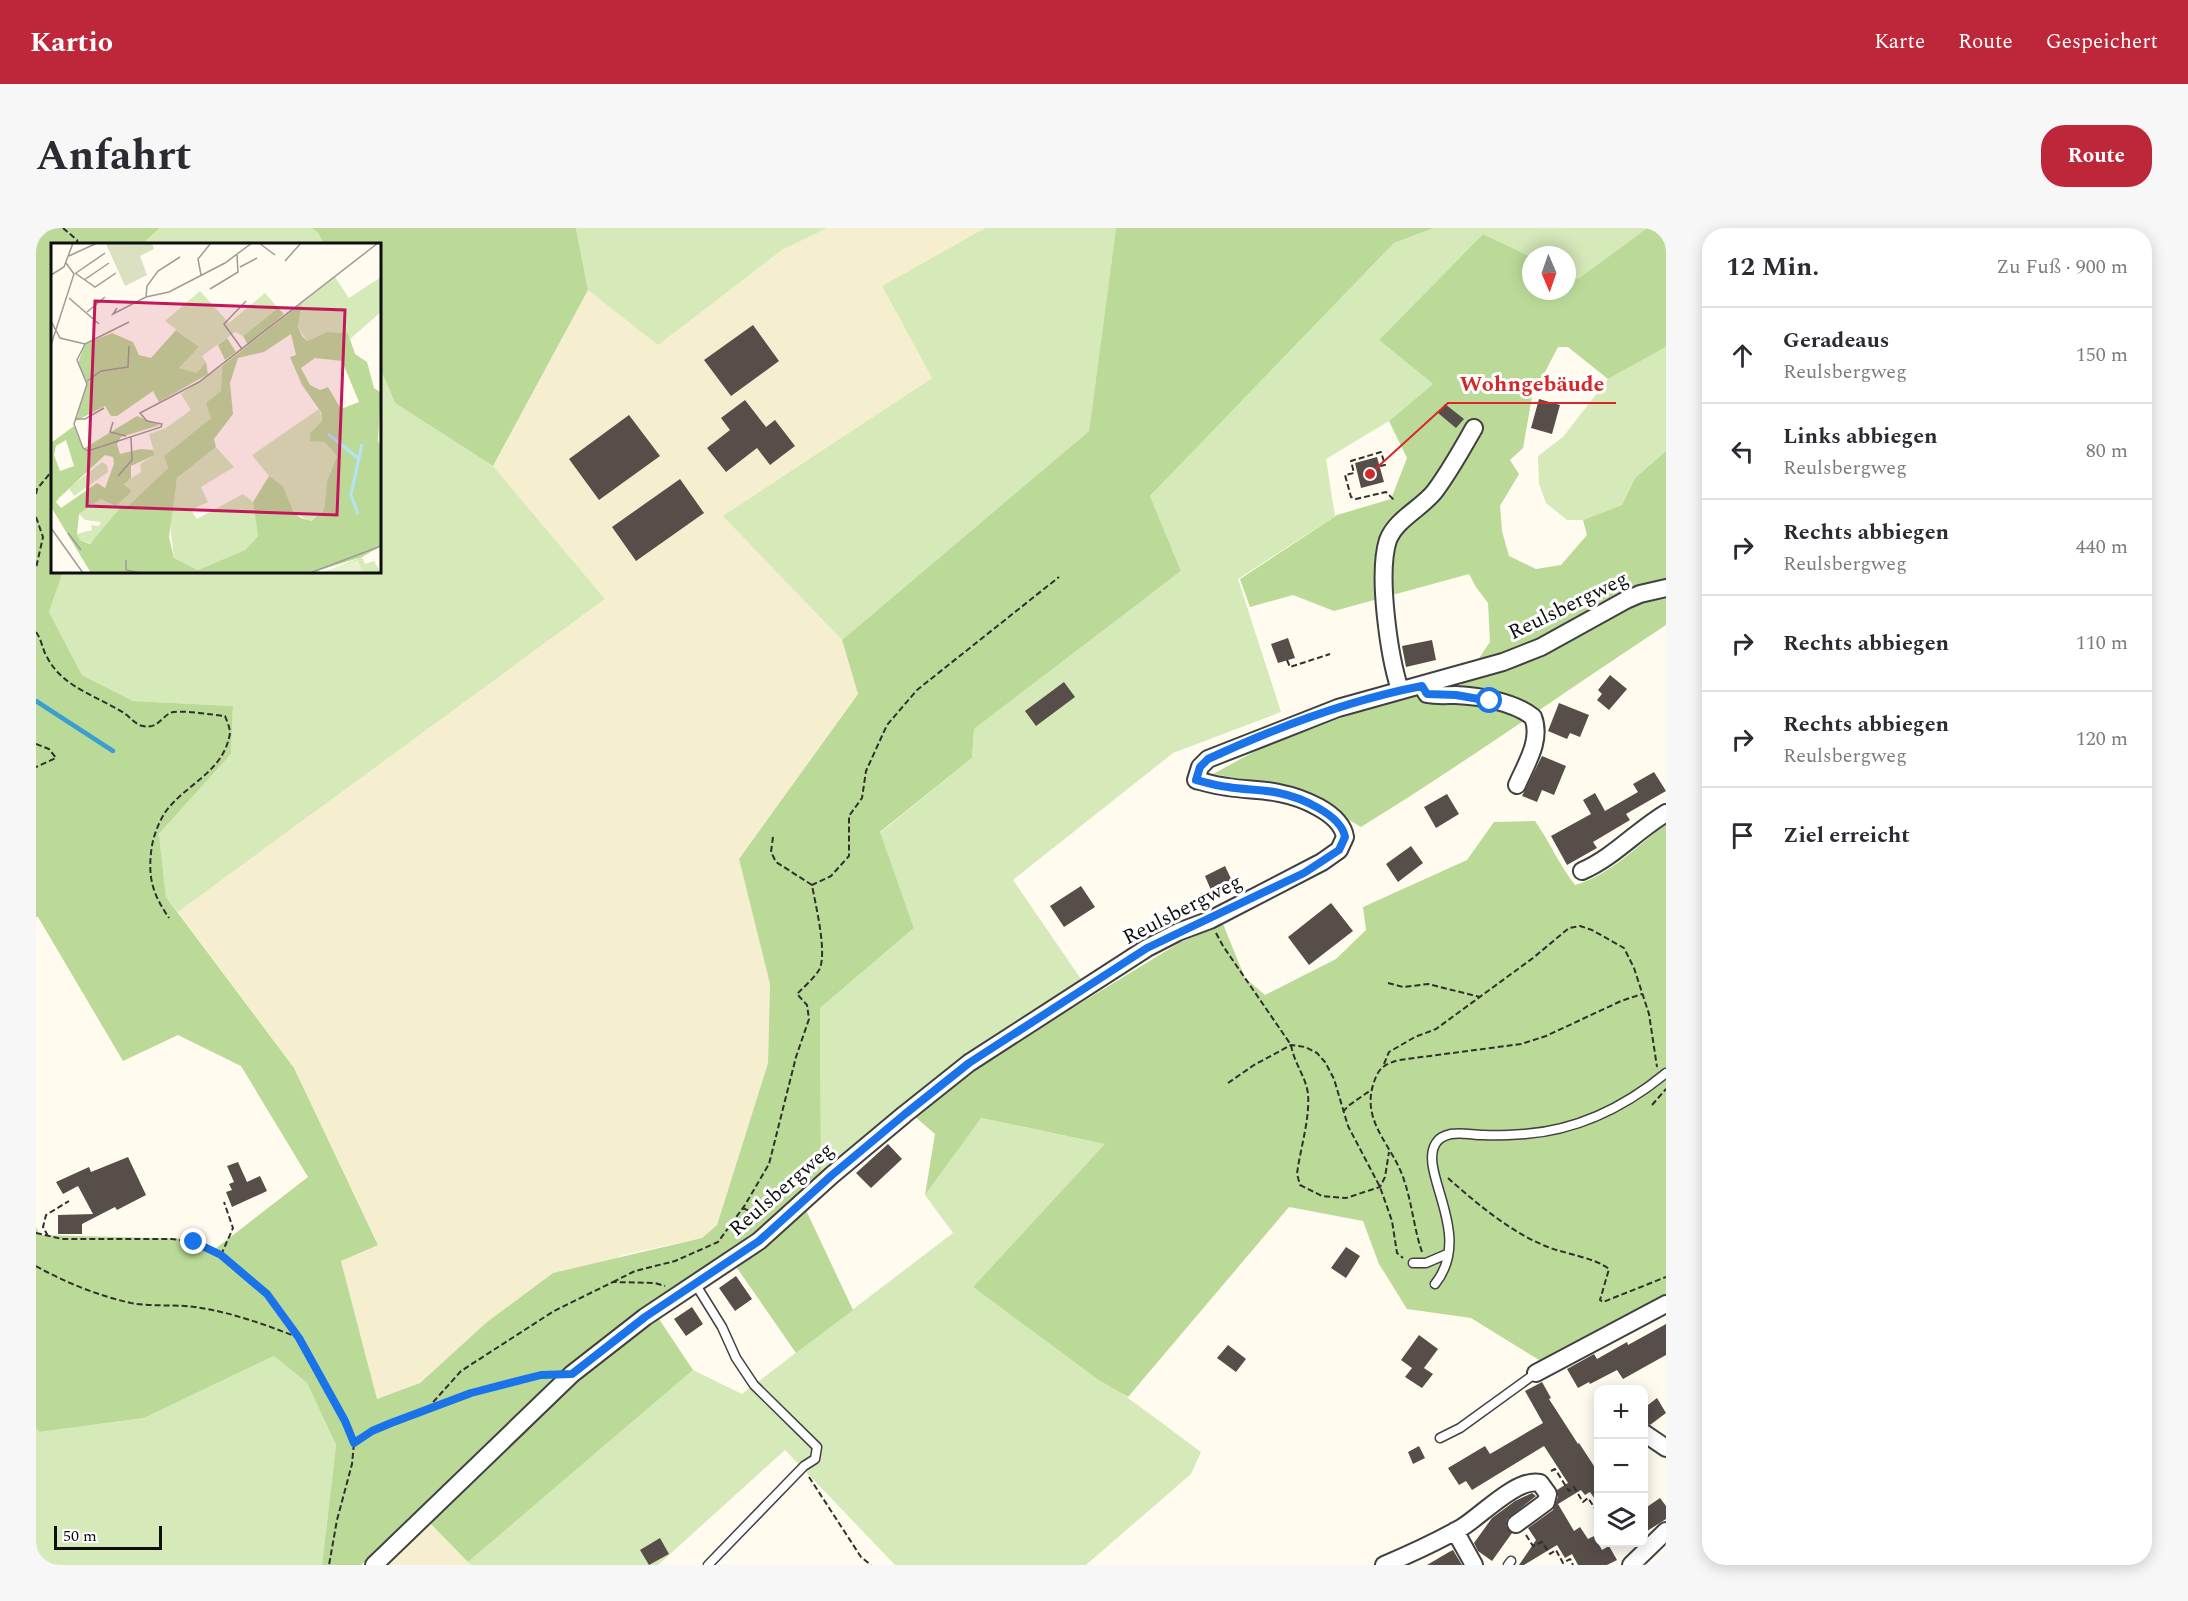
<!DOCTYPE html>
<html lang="de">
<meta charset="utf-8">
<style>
:root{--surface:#fff;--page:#f7f7f7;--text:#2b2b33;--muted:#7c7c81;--line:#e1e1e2;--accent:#be2639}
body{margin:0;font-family:Spectral,serif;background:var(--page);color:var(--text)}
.controls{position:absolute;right:18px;bottom:18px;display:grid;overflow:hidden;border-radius:12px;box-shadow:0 3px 15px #0003}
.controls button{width:54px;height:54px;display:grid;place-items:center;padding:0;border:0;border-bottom:2px solid var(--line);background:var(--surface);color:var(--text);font:30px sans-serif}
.compass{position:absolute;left:1486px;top:18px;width:54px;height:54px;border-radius:50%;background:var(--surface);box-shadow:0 3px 15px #0003;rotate:178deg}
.scale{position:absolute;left:18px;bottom:15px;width:108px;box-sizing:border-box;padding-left:6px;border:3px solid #0e0e0e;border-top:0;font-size:16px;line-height:21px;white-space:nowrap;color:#0e0e0e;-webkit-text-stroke:4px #fff;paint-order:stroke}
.stop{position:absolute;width:18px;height:18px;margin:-14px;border:4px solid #1a73e8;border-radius:50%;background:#fff}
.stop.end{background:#1a73e8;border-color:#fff;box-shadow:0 2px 6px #0008}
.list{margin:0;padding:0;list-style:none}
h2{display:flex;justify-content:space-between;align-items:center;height:78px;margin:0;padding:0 24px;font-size:26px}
h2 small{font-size:20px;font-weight:400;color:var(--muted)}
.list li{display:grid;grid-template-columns:39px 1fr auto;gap:18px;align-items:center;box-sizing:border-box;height:96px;padding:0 24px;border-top:2px solid var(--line)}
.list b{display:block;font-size:22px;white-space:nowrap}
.list p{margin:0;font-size:20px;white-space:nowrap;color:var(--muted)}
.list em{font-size:20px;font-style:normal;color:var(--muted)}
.icon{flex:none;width:33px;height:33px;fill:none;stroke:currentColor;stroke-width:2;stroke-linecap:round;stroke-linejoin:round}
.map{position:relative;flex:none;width:1630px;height:1337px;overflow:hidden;border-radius:24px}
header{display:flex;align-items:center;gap:36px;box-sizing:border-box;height:84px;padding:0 30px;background:var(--accent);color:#fff}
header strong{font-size:28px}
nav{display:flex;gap:33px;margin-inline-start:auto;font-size:21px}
.intro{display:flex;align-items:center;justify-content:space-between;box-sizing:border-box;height:144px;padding:0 36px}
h1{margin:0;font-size:42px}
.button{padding:15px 27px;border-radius:24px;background:var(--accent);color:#fff;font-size:21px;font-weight:700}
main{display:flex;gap:36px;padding:0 36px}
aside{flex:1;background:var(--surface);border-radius:24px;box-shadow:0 3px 15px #0003}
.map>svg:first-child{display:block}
</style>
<header>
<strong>Kartio</strong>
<nav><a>Karte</a><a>Route</a><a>Gespeichert</a></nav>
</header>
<div class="intro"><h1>Anfahrt</h1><a class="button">Route</a></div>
<main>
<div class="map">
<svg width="1630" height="1337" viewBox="0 0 1630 1337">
<rect width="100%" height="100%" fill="#fffbef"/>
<path fill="#f5efcf" d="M791,0H949L846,58L896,150L688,288L806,412L822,466L703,631L734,756L732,835L681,997L666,1010L587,1027L451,1094L384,1155L341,1172L305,1032L342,1016L258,840L142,684L569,371L457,238L552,62L622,116L746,22Z
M393,1294L435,1337H345Z"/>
<path fill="#d6e9b9" d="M124,0H276L282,5L288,16H106Z
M540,0H791L746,22L622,117L552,62Z
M949,0H1080L1053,203L806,412L687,288L896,150L846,58Z
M1398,0H1611L1542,51L1531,46V27H1495V29L1447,6L1343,112L1397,156L1353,193L1290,231L1299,288L1202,351L1245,484L1137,525L977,652L1045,751L916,838L785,947L784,780L878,700L844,605L936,530L938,501L1145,343L1114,268L1358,15Z
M1630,119V223L1599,250L1586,277L1547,292H1531L1510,275L1503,256L1502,228L1527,209L1572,151Z
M344,140L359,175L457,238L569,371L142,684L130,669L123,606L195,526L197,478L97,473L46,447L13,384L27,344H344Z
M944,890L1070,916L937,1059C1013,1114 1090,1167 1165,1224L1155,1246L1050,1337H859L749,1222L622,1337H435L432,1334L657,1142L706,1166L917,1005L889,967Z
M238,1128L271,1155L300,1217L286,1337H0V1201L5,1204L108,1190Z"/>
<path fill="#bbda98" d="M0,0H124L106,16H16V344H27L13,384L46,447L97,473L197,478L195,526L123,606L130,669L258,840L342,1017L305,1033L341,1171L384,1155L451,1094L517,1045L666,1010L681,997L732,835L734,756L703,631L822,466L806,412L1053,203L1080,0H1398L1358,15L1114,268L1145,343L938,501L936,530L844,604L878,700L784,780L785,947L729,1004L567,1114L367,1302L325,1337H286L300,1217L271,1155L238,1128L108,1190L4,1204L0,1201V999L4,1007L157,1011L179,1021L272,949L205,838L142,807L87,833L2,689H0Z
M276,0H540L552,62L457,238L359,175L344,140V16H288L282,5Z
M1611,0H1630V119L1572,151L1532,119H1522L1496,169L1487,220L1474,232L1483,246L1464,278L1466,303L1473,328L1500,341L1525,337L1551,307L1547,292L1586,277L1599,250L1630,223V397C1528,464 1429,535 1325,599L1259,560L1177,546L1223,521L1326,482L1425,457L1454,414L1452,375L1440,359L1433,346L1298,383L1257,367L1214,379L1204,351L1301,287L1355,271L1371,230L1353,193L1397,156L1343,112L1447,6L1495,29V63H1531V46L1542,51Z
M1499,593C1514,614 1523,637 1539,657C1574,647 1602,618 1630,595V1075L1508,1135L1435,1090L1371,1081L1343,1036L1327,993L1253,979L1092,1169L1063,1152L937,1059L1069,916L945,890L889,967L899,906L876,886L937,841L1143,715L1187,696L1209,750L1229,767L1300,731L1330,702L1327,679L1431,632L1458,594Z
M769,980L817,1082L760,1125L699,1037Z
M621,1088L657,1142L432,1334L393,1294L535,1155Z"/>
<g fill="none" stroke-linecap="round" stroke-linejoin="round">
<path stroke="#3b9fcd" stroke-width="4.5" d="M0,473L77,523"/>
</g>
<path fill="#574e4a" d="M717,97L743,133L695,168L668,132Z
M1503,171L1524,177L1516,206L1495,200Z
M709,172L730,199L739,192L759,218L734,237L721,220L690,244L671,220L694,202L685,190Z
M1409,176L1428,191L1420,200L1402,185Z
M593,187L624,228L563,272L533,231Z
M1341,229L1348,254L1325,260L1319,235Z
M644,251L668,285L600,333L576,299Z
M1252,410L1259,430L1242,435L1235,416Z
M1396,412L1400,432L1370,439L1366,418Z
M1574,447L1591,461L1573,482L1561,472L1566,466L1562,462Z
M1028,454L1039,469L1000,498L989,483Z
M1523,475L1553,487L1544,509L1534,505L1531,511L1512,503Z
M1506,528L1530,538L1518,567L1506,562L1501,574L1486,568Z
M1618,544L1630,563L1590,586L1594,592L1557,614L1561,620L1531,637L1515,608L1555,586L1547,572L1559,565L1569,583L1602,564L1597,556Z
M1411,566L1423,586L1400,600L1388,579Z
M1375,618L1387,635L1362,654L1350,636Z
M1189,638L1198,657L1177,667L1169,648Z
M1045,658L1059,679L1028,699L1014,678Z
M1295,675L1317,703L1273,737L1252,709Z
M852,916L866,931L835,960L820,945Z
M92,929L110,967L81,982L79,979L46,996V1006H22V987L57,986L42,958L27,966L20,954L53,939L55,944Z
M202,934L211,954L224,948L231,963L196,979L190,964L196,962L193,956L198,954L191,938Z
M1310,1019L1324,1028L1310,1050L1295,1040Z
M700,1048L716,1071L699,1083L683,1060Z
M656,1079L667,1096L650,1108L638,1091Z
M1630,1096V1127L1587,1151L1581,1142L1554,1156L1553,1154L1542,1160L1531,1141L1558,1126L1561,1131L1591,1114L1592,1117Z
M1383,1107L1402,1121L1388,1140L1397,1146L1386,1160L1369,1149L1376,1140L1365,1132Z
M1192,1117L1210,1131L1200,1144L1181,1130Z
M1506,1154L1515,1170L1513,1171L1542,1216L1543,1215L1558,1238L1563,1235V1277L1554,1264L1549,1267L1545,1262L1522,1276L1538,1303L1544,1299L1552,1311L1558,1308L1566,1322L1573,1318L1581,1332L1571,1337H1542L1536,1326L1529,1330L1521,1317L1488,1337H1483L1500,1312L1492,1300L1517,1282L1522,1269L1521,1262L1532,1255L1508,1218L1436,1262L1430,1253L1423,1257L1412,1240L1449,1218L1454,1226L1507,1195L1489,1163Z
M1621,1170L1630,1185L1614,1197L1608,1193V1180Z
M1383,1218L1389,1230L1377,1236L1372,1224Z
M1496,1265L1500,1268L1471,1291L1470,1298L1476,1305L1456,1333L1442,1323L1438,1315L1456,1290L1479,1273Z
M1624,1270L1630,1278V1291L1608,1305V1281Z
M624,1310L633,1326L613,1337L604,1322Z
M1417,1322L1426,1337H1391L1413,1324Z"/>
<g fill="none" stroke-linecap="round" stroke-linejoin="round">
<defs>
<path id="lane" d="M1377,1035H1390L1411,1026
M1399,1056C1439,1006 1381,943 1400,915C1403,910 1410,907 1415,906C1426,904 1437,907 1448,907C1461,908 1475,907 1489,906C1542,902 1590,878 1630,845
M660,1057L686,1099L700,1130L718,1157L781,1219L779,1231L768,1238L672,1337
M1404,1210L1424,1200L1500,1145
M1472,1337L1475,1333"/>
<path id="street" d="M1386,458L1391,466C1401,468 1410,467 1420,467C1444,468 1478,474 1497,489C1506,512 1490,536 1481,557
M1364,462C1353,428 1341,346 1352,312C1360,291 1386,280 1399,263C1414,243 1426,221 1438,200
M1546,643C1578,629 1600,603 1630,585
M1500,1145L1630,1076
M1608,1205L1630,1220
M1419,1303L1438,1337
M338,1337L536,1146L609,1089L723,1013L796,947L869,886L933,835L1111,720L1142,704L1174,692L1286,634L1303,622L1309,609C1305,584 1264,569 1243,565C1226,561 1209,562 1192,559C1181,558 1171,555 1160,552L1164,539L1172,531L1302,480L1467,434L1505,419L1590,372L1604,366L1630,360
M1348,1337C1374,1326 1400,1314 1425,1300C1444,1289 1481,1249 1504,1255L1512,1266L1510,1274L1480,1296
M1595,1337L1630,1303"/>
</defs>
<use href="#lane" stroke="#414141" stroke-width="11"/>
<use href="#street" stroke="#414141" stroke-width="20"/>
<path stroke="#303030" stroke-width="2" stroke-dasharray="6 3" stroke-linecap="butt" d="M27,0L41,12L42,16
M1344,238L1349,237L1345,224L1315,233L1318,245L1309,247L1315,269L1320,271L1350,264L1359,273
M0,266L1,261L16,243
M0,289L7,309L0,340
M0,404C6,412 6,421 11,429C26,459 61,468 88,485C94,489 100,497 107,498C121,501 124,491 134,485C142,481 177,487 189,488C191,493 194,500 194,505C188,545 147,557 128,586C121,598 116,612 115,625C112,652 118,668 133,690
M1251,432L1254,439L1294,426
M0,516L13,521L20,530L0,539
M737,609L735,624L740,634L776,657
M1180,705L1187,718L1255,817C1258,835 1270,849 1272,866C1274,892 1264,921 1261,946L1264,957L1286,968L1310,970L1344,959L1349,949L1353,924
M1352,755L1367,759L1392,756L1444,769
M1348,836L1353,824L1379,809L1400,801L1497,730L1533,700L1544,698L1556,702L1588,720L1598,740L1613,786L1621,839
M1192,855L1218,837L1255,817L1269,819L1281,825L1289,834L1298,851L1312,898L1344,959L1356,993L1361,1025L1367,1030
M1616,877L1630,861
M1307,884L1312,878L1335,862
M1412,950C1440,975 1472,1002 1507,1017C1527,1026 1558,1029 1573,1041L1564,1072L1567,1074L1630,1049
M707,980L726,989
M0,1005L26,1011H136L157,1014L185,1027L231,1066L263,1110L309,1193L318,1215L316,1236L301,1292L293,1337
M12,1008L7,999L10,987L33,973
M1386,1024C1378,1001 1376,975 1368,952C1357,917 1324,894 1338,854C1343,839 1349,836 1363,832L1485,816L1510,808L1585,773L1606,766
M185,1027L197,1000L188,974
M0,1038C28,1054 63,1068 95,1075C116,1079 138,1076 159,1079C194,1084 228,1096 261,1109
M577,1054L599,1043L639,1033L682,1014L709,977L733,936L760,829L773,791L771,777L761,766C768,759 778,750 783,742C792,726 779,675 776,657L795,648L813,628V588L826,570L830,543L851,497L881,462L1023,349
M394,1180L459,1158L512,1147
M318,1215L336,1203L391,1181L425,1143L518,1083L577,1054L619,1055L629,1058
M1515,1243L1519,1241L1533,1263L1538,1259L1547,1274L1552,1270L1560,1282L1562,1281
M773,1249L825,1329L835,1337
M1490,1307L1497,1318L1506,1314L1514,1326L1520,1322L1527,1335L1534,1331L1537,1337"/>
<use href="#lane" stroke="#fff" stroke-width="8"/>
<use href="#street" stroke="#fff" stroke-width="16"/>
</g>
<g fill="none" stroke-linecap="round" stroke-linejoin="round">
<path stroke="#1a73e8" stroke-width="8" d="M158,1014L185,1027L231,1066L263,1110L309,1193L318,1215L336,1203L355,1195L435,1165L505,1147L536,1146L609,1089L723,1013L796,947L869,886L933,835L1111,720L1268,645L1303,622L1309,609C1305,586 1263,569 1243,565C1226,561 1209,562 1192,559C1181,558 1171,555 1160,552L1164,539L1172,531C1239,500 1313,472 1386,458L1391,466L1420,467L1454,473"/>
</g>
<g text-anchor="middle" stroke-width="6" stroke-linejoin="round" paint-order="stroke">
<g font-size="21" fill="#0e0e0e" stroke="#fff">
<text transform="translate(1532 377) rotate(-26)" y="7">Reulsbergweg</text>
<text transform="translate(1146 681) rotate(-27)" y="7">Reulsbergweg</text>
<text transform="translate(745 961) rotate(-41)" y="7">Reulsbergweg</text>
</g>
</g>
<g transform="translate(15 15)">
<rect width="330" height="330" fill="#fffbef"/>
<path d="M284,34L298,55L330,34V69L299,96L297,90L276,89L256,98L247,84L251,60ZM149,48L178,80L214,50L227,65L192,93L184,89L151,113L155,119L146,130L127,126L148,104L114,78ZM171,123L170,148L160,175L113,213L117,225L78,262L69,265L48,292L39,300L29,297L26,291L41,287L40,282L48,283L50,279L34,277L28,271L50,256L81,248L73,240L90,229L89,221L104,212L98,191L115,185L140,167L130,151ZM268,166L271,178L259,190L282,203L286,213L276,238L273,267L259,278L243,270L232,243L218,233L201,212ZM165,204L183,224L150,244L157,259L140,267L146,276L192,251L202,259L207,293L194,307L147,327L123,315L119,279L126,235ZM51,219L56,222L57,229L23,253L18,245ZM311,314L314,321L323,318L330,330H272Z" fill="#d6e9b9"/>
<path d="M251,60L247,84L251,93L256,98L276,89L297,90L304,111L316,119L323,145L330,150L327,197L330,206V303L311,314L259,330H40L0,264V200L23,183L32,206L86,173L109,182L70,194L66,201L69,211L89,206L102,207L104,212L80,223V235L73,241L81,248L65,263L50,256L28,271L26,291L29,297L39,301L69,265L78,262L117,225L113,213L160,175L155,160L170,148L171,123ZM240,91L245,112L239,114L251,142L270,169L271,178L259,190V198L274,199L286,213L276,238L273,267L260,278L250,275L243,270L232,243L218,233L202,259L207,293L194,307L147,327L123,315L118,294L126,235L165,204L163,196L182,171L179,140L187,115L213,109ZM264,115L291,118L308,159L290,166L277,144L269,147L259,142L250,125ZM15,197L23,223L9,228L3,212L5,203ZM54,212L62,214L63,221L54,245L46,240L10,265L5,259L8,255ZM227,65L233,71L197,102L192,93ZM125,87L148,104L128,125L146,130L155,119L157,131L108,159L102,148L66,173H60L54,163L25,178L36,141L27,120L34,101L61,90L82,99L88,112L100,115ZM176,95L185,109L174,117L167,102Z" fill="#bbda98" fill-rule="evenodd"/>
<path d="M101,0L103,6L89,13L96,32L74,43L55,1Z" fill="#d9e1c0"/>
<path d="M307,317L312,330H276L275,328Z" fill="#e7f1cb"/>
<path fill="none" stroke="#b4e3f6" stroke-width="3" d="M277,191L307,215M307,271L300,252L311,201"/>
<path fill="none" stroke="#9f9c95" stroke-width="1.5" d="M208,0L224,12M18,13L46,0M234,18L250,0M189,24L206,15M24,30L44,44L65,30M25,30L54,10M0,32L13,24L22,0M150,32L147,16L160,0M33,37L58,20M159,46L187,29L186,12M95,54L96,43L107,28L129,14M18,55L48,81M66,65L62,71L95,54L118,49L174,20L201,0M36,69L54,54M0,78L9,95L34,101L78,79M34,101L26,117L36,141L23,181L32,205L37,208L110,184L111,181L96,178L89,170L148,139L327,0M0,102L23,31L15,20M191,106L173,81L195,58M36,138L50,128L77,124L78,103M24,176H34L53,165M62,179L59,189L75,193M67,233L81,217L80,194M0,285L32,330M17,290L30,307M75,317V327L90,330M259,330L330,303"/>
<path fill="#c2185b" fill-opacity="0.15" stroke="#c2185b" stroke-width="3" d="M44,58L294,67L286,272L36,263Z"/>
<rect width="330" height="330" fill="none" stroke="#0e0e0e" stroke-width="3"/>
</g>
<path fill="none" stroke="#d62828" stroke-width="2" d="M1334 246L1412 175H1580"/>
<circle fill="#d62828" stroke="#fff" stroke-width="2" cx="1334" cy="246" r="6"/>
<g font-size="22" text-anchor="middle" font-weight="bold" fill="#d62828" stroke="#fff" stroke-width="6" stroke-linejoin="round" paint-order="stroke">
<text x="1496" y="163">Wohngebäude</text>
</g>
</svg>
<div class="controls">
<button>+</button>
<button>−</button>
<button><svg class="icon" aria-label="layers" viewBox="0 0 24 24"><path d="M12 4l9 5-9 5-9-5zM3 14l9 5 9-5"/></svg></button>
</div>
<svg class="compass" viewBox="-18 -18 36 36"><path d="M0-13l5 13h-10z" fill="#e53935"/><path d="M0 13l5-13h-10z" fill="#7c7c81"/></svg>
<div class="scale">50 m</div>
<div class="stop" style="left:1454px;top:473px"></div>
<div class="stop end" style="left:158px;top:1014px"></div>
</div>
<aside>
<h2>12 Min.<small>Zu Fuß · 900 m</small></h2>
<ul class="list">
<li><svg class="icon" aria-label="ahead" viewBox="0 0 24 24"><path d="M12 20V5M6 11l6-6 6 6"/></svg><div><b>Geradeaus</b><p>Reulsbergweg</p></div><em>150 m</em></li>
<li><svg class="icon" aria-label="left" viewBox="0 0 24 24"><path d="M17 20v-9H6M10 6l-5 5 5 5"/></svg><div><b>Links abbiegen</b><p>Reulsbergweg</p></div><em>80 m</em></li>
<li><svg class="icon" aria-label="right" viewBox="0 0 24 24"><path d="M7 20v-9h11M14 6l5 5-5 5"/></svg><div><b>Rechts abbiegen</b><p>Reulsbergweg</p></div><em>440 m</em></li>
<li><svg class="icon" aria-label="right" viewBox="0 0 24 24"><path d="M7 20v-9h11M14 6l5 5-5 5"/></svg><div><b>Rechts abbiegen</b></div><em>110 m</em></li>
<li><svg class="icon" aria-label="right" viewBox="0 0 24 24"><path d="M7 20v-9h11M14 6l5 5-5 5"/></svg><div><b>Rechts abbiegen</b><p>Reulsbergweg</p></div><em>120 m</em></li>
<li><svg class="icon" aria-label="arrive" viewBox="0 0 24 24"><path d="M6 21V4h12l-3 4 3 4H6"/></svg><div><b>Ziel erreicht</b></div></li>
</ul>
</aside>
</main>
